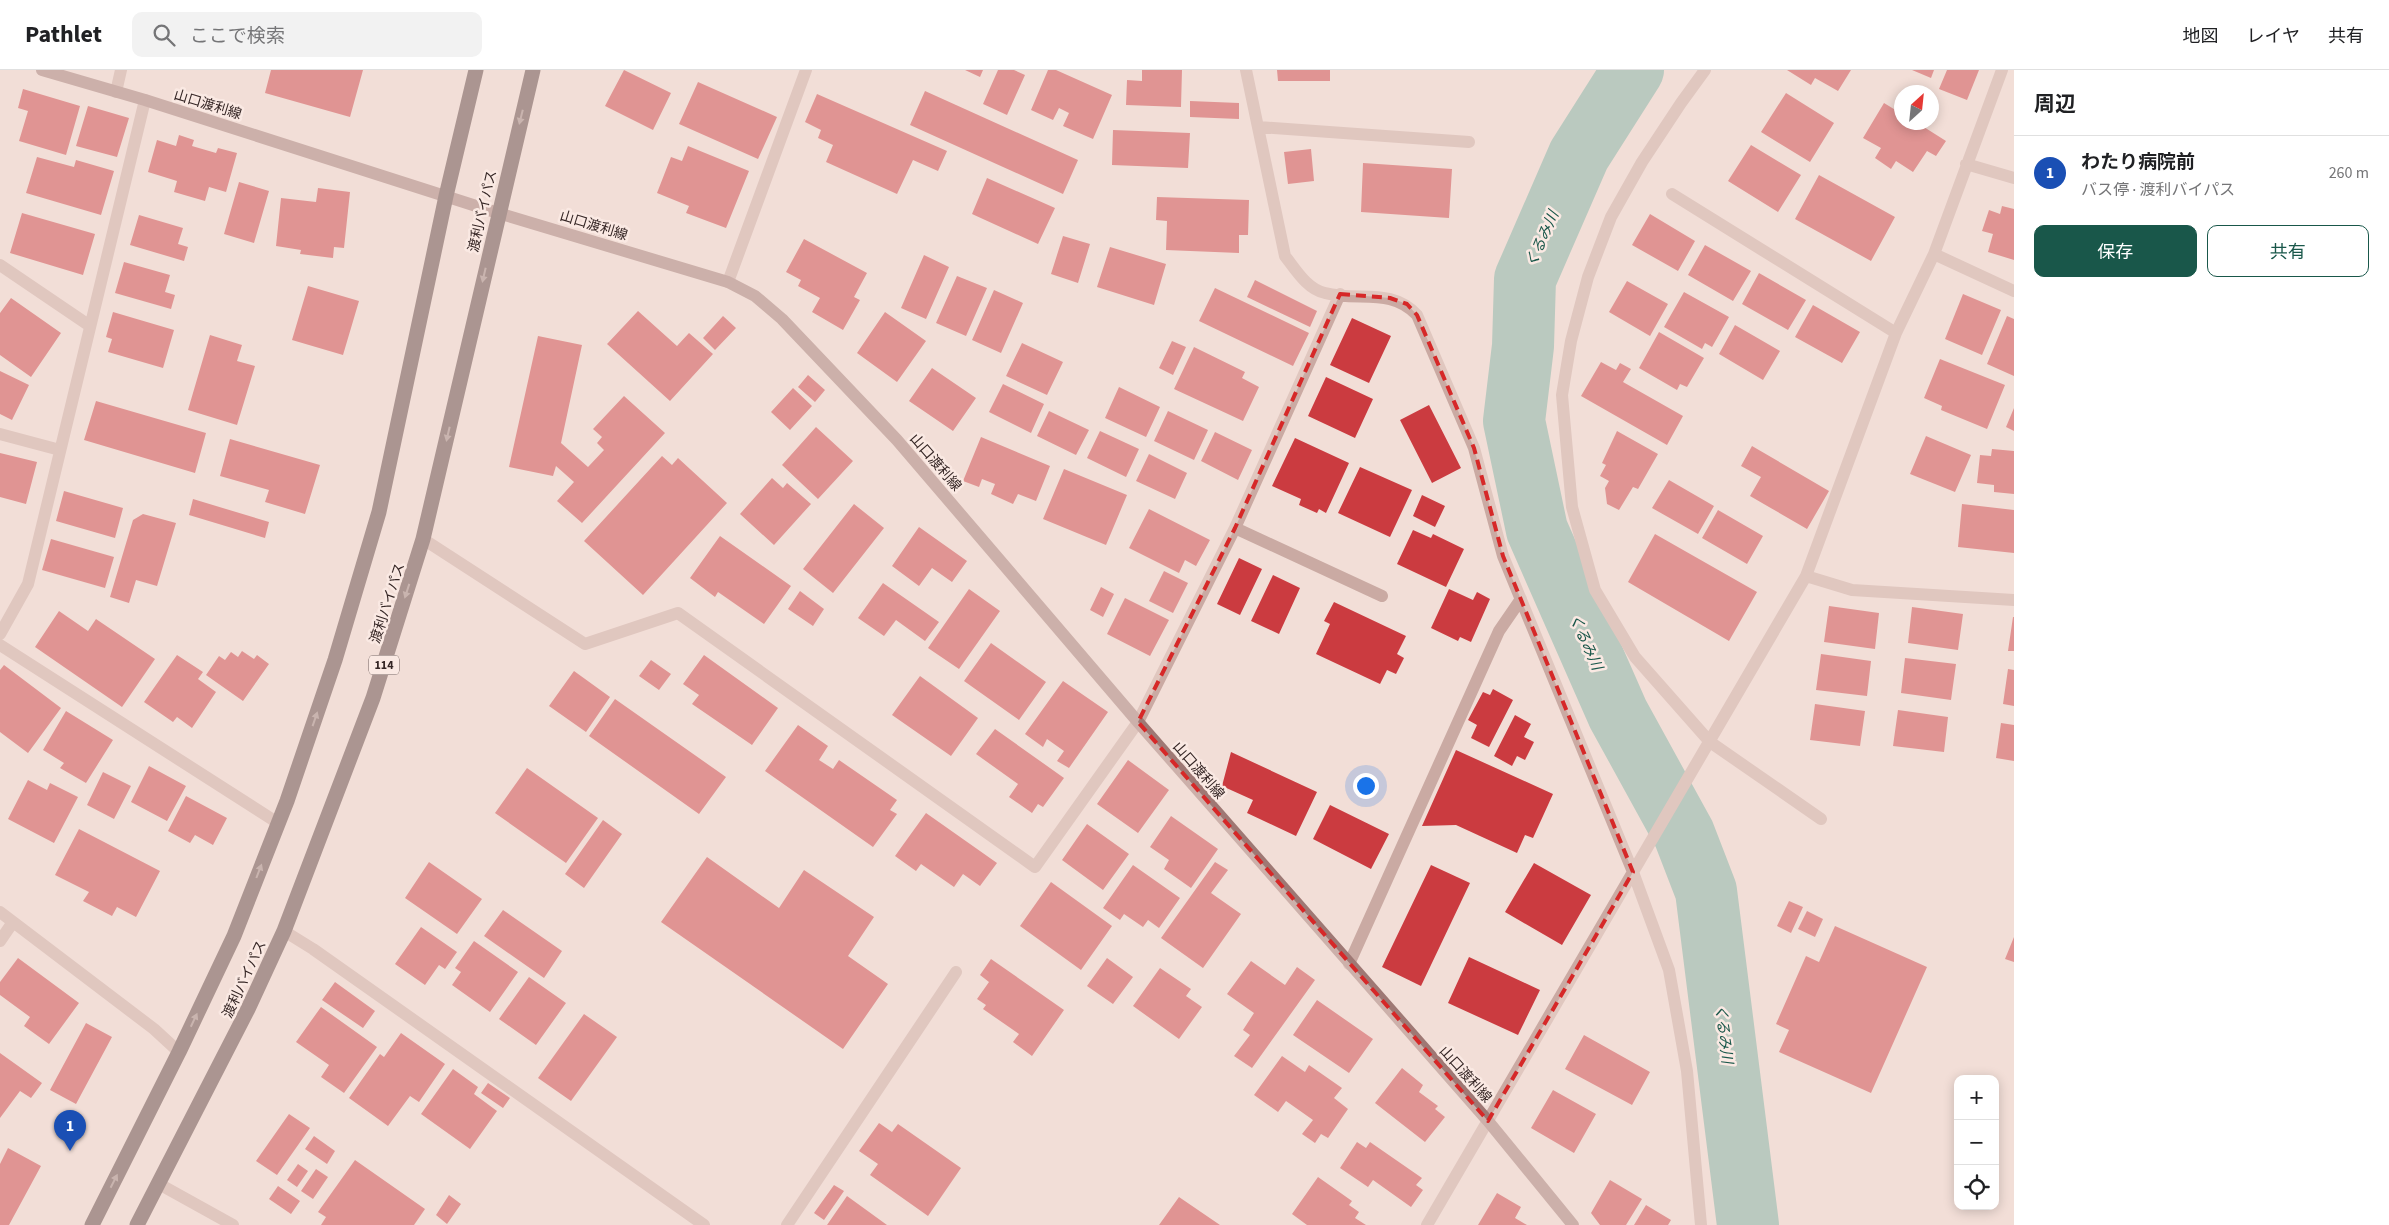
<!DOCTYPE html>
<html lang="ja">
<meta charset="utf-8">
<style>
:root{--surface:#fff;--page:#f2f2f2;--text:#202124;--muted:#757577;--line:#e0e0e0;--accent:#19574a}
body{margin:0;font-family:"Source Sans 3","Noto Sans JP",sans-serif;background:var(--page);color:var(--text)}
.controls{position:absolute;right:15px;bottom:15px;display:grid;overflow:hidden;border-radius:10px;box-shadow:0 2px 12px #0003}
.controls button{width:45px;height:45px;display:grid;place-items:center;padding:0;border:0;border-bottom:1px solid var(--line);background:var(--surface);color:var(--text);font:25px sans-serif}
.compass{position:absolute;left:1894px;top:15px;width:45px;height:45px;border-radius:50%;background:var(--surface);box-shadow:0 2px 12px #0003;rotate:27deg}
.you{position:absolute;left:1365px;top:715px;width:18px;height:18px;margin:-12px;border:4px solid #fff;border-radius:50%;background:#1a73e8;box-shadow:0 0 0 8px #1a73e833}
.badge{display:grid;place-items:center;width:32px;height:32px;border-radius:50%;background:var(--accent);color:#fff;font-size:16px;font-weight:700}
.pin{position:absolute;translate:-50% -41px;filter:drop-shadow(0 1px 2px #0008)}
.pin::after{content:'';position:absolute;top:26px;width:18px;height:15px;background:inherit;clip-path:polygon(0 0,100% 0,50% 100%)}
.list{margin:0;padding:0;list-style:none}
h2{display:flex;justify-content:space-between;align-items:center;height:65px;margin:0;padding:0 20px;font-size:21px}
h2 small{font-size:16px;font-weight:400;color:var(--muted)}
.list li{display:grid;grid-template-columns:32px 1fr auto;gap:15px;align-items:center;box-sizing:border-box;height:75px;padding:0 20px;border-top:1px solid var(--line)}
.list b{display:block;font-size:19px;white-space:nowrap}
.list p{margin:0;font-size:16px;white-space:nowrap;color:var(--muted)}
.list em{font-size:16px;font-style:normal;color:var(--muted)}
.actions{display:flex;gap:10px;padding:15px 20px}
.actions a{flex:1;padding:11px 0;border:1px solid var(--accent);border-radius:10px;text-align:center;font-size:18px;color:var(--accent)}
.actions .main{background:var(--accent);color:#fff}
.icon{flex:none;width:28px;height:28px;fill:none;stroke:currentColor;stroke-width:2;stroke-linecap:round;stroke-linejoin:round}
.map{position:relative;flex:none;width:2014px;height:1155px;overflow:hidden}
header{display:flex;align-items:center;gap:30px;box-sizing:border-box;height:70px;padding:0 25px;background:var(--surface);border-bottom:1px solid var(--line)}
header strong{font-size:24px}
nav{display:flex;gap:28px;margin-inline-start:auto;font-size:18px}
.search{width:350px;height:45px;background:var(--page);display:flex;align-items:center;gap:12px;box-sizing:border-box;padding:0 18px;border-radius:10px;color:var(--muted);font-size:19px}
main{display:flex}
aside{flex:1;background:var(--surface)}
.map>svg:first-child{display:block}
</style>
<header>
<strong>Pathlet</strong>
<div class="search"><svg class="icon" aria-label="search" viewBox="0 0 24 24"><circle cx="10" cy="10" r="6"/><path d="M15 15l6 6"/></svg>ここで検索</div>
<nav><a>地図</a><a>レイヤ</a><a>共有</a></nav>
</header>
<main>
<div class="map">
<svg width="2014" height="1155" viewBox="0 0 2014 1155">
<rect width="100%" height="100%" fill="#f2ded7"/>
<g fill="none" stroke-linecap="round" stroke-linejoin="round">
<path stroke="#75b0a2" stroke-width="62" d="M1633,0L1579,85L1525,209L1523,276L1514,351L1537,460L1618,644L1684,764L1706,821L1748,1155"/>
</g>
<path fill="#cb3b40" d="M271,0H363L350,47L265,23Z
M624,0L671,23L653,60L605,36Z
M965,0H983L980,7Z
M998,0H1014L1025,5L1007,45L983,34Z
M1048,0H1056L1112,25L1093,69L1063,56L1069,43L1059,38L1053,50L1031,40Z
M1142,0H1182L1181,37L1126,35L1127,10L1142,11Z
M1277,0H1330V11H1278Z
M1787,0H1851L1838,21L1815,8L1811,15Z
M1912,0H1934L1931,8Z
M1947,0H1979L1967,30L1939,19Z
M698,12L777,47L758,89L679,54Z
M23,19L80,36L66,85L19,71L28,41L18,38Z
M925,21L1078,90L1063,124L910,55Z
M1786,23L1834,53L1810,92L1761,62Z
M817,24L947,81L938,101L913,90L897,124L826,92L833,75L818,68L821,60L805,52Z
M1190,31L1239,33V49L1190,47Z
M1884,33L1902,44V52H1916L1946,71L1936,86L1927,81L1913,102L1896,91L1891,99L1875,88L1881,78L1863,68Z
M88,36L129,48L117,87L76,76Z
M1113,60L1190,63L1188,98L1112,95Z
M179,65L194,70L192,76L216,83L218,78L237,83L226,122L209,117L205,131L174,122L177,111L148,102L157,70L176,76Z
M1751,75L1801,105L1778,142L1728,111Z
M688,76L749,101L726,158L686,143L689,136L657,123L671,87L682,91Z
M1311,79L1314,111L1288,114L1284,82Z
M37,87L74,97L76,90L114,101L101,145L26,123Z
M1363,93L1452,99L1449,148L1361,142Z
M1819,105L1895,147L1871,191L1795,149Z
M987,108L1055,138L1038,174L972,144Z
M239,112L269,121L254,173L224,164Z
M318,118L350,122L344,178L334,177L333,188L300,184L301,180L276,176L281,128L316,132Z
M1157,127L1249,130L1248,165H1239V183L1166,180L1167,151L1156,150Z
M2002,136L2014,139V190L1988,182L1993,164L1982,161L1989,140L2000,144Z
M22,143L95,164L83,205L10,183Z
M1650,144L1695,171L1678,201L1632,175Z
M139,145L183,158L178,174L188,177L184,191L130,175Z
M1063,166L1090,174L1078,213L1051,204Z
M804,169L867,203L854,227L860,230L843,260L812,242L820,228L798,216L801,210L786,202Z
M1705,175L1751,201L1733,231L1688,205Z
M1110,177L1166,194L1154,235L1097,217Z
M924,185L949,197L926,249L901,238Z
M124,192L170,205L165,222L175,225L171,239L115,223Z
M1759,203L1806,230L1788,260L1742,234Z
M957,206L987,218L966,266L936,253Z
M1255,210L1317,241L1310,257L1247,227Z
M1627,211L1668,234L1650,266L1609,242Z
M308,216L359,231L343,285L292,270Z
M1215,218L1309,263L1293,296L1199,251Z
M994,220L1023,233L1001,283L972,270Z
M1684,222L1729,247L1712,277L1705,273L1702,279L1664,257Z
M1963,224L2001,240L1982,285L1945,269Z
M11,228L61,263L31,307L0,285V243Z
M1813,235L1860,262L1842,293L1795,267Z
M638,241L677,276L689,263L713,284L670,331L607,274Z
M113,242L174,260L163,298L108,282L112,269L106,267Z
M885,242L926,271L897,312L857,283Z
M723,246L736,258L715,280L703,268Z
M2007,246L2014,249V306L1987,294Z
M1352,248L1391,266L1369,313L1330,295Z
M1735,255L1780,281L1763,310L1719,284Z
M1659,262L1704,288L1687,317L1680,314L1677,320L1639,298Z
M210,265L242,275L237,291L255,296L237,355L188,340Z
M538,266L582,275L561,373L588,397L604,380L597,373L602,367L593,359L624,326L665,363L582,453L557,431L574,412L556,396L553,406L509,397Z
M1172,271L1186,277L1173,305L1159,298Z
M1022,273L1063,292L1047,325L1006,306Z
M1194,277L1245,302L1242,308L1259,317L1243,351L1174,319Z
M1940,289L2005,315L1987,359L1941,340L1942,336L1924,328Z
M1601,292L1616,300L1620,293L1631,299L1623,312L1683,346L1667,375L1581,326Z
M932,298L976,328L953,361L909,331Z
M0,301L29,315L12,350L0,344Z
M808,305L825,320L815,332L798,317Z
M1326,307L1373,329L1355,368L1308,346Z
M1003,314L1044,334L1031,363L989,342Z
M1119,317L1160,337L1146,367L1105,348Z
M793,318L812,336L790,360L771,342Z
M96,331L206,363L195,403L84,370Z
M1429,335L1461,398L1432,413L1400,350Z
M2014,338V361L2006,357Z
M1049,341L1089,360L1076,385L1037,366Z
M1168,341L1208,360L1194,390L1154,371Z
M816,357L853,391L818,429L782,395Z
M1100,361L1139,379L1126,407L1087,388Z
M1617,361L1658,384L1638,419L1633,417L1619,440L1607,434L1605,418L1609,411L1600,406L1606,395L1602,393Z
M1215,362L1252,380L1238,410L1201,391Z
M1926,366L1971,385L1955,422L1910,404Z
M981,367L1050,396L1036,431L1018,424L1013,434L991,424L995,414L982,409L979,417L963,411Z
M1295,368L1349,393L1326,443L1319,439L1317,443L1299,435L1301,429L1272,416Z
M230,369L320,395L305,444L265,432L269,420L220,406Z
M1752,376L1829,421L1807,459L1750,426L1761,407L1741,396Z
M1992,379L2014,381V424L1994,422V415L1977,413L1980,385L1991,386Z
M0,383L37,392L26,434L0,427Z
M1149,384L1187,403L1175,429L1136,411Z
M662,386L672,395L678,388L727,433L643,525L584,471Z
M1360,397L1412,420L1390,467L1338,443Z
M1064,399L1127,425L1106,475L1043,449Z
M772,408L783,418L787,413L811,434L774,475L740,444Z
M1669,410L1714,436L1698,464L1652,438Z
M64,421L123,438L115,468L56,451Z
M1422,425L1445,436L1435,457L1413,446Z
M193,429L269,452L265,468L189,445Z
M854,434L884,458L833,523L803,499Z
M1962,434L2014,440V483L1958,477Z
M1149,439L1210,470L1196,496L1185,490L1179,503L1129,478Z
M1718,440L1763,466L1747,494L1702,468Z
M143,444L176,453L157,516L136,510L129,533L110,527L133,450Z
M919,457L967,491L952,512L932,498L919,516L892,496Z
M1413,460L1431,468L1433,464L1464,479L1446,517L1397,494Z
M1655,464L1757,522L1729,571L1628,512Z
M720,466L791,516L764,554L718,522L715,527L690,508Z
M51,469L114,487L105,518L42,500Z
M1239,488L1262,499L1240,545L1217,534Z
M1164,501L1188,513L1173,543L1149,531Z
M1273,505L1300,518L1279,564L1251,551Z
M883,513L939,552L925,571L896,550L884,566L858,548Z
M1101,517L1114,524L1103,547L1090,540Z
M969,519L1000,541L959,599L928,578Z
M1449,519L1473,530L1477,522L1490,529L1471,572L1460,567L1458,571L1431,558Z
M800,521L824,539L813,556L788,539Z
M1125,528L1169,550L1150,586L1107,564Z
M1334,532L1406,566L1397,584L1404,588L1396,604L1387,600L1380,614L1316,584L1330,554L1324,551Z
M1829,536L1879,543L1875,579L1824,572Z
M1912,537L1963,544L1958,580L1908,573Z
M59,541L88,561L96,549L155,589L122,637L35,577Z
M2013,547H2014V581H2008Z
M991,573L1046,612L1019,650L964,611Z
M242,581L254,589L257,585L269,594L243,631L206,605L219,586L225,590L231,582L238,587Z
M1821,584L1871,591L1867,626L1816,620Z
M177,585L203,602L198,609L216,622L192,658L177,647L173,652L144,632Z
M704,585L778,638L752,675L692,634L699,625L683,614Z
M1905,588L1956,594L1951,630L1901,623Z
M651,590L671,604L659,620L639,606Z
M4,595L61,638L28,683L0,662V600Z
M2008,599L2014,600V636L2003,634Z
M574,601L610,627L586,662L549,636Z
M920,606L978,648L951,686L892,645Z
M1063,611L1108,642L1069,698L1057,691L1064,681L1047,669L1043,677L1025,664Z
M1493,619L1513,630L1489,677L1471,668L1477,655L1468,650L1483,622L1490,625Z
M615,629L726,707L699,744L589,666Z
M1815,634L1865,641L1860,676L1810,670Z
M1898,640L1948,647L1944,682L1893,676Z
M66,641L113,670L86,713L60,698L64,693L43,680Z
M1515,645L1531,654L1524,667L1534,672L1525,690L1517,686L1512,696L1494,686Z
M2001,653L2014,655V691L1996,688Z
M798,655L828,676L819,690L833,699L839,690L897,730L890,740L897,744L873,777L765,701Z
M995,659L1064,708L1043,737L1038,734L1032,743L1009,727L1018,714L976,684Z
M1456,680L1553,724L1533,768L1525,765L1517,783L1456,755L1422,756Z
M1231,682L1317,722L1296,766L1247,743L1253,730L1222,716Z
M1128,690L1169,720L1138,763L1097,734Z
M149,696L186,716L167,751L131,732Z
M527,698L598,748L566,793L495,743Z
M103,702L131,716L114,749L87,735Z
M28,710L47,720L50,713L78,727L54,773L8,749Z
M186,726L227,748L213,775L195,765L190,773L168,761Z
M1330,735L1389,764L1371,799L1313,769Z
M926,743L997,793L980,816L963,804L954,817L921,794L916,801L895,786Z
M1171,746L1218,779L1191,818L1164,799L1169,790L1150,777Z
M603,750L622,764L584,818L565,804Z
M1087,754L1129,784L1103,820L1062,790Z
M79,759L160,801L136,847L117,837L112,846L83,831L89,822L55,805Z
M707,787L779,838L804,800L874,847L848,886L888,914L843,979L661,852Z
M429,792L482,829L457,864L405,828Z
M1215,792L1228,800L1211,823L1241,844L1203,898L1161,868Z
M1534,793L1591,825L1562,875L1505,842Z
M1133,795L1180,828L1159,858L1148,850L1143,857L1124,844L1120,850L1103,838Z
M1431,795L1470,813L1421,916L1382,897Z
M1051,812L1112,856L1081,900L1020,856Z
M1789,831L1803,837L1791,863L1777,856Z
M503,840L562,881L544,908L484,866Z
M1807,841L1823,849L1815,867L1798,859Z
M1835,856L1927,897L1871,1023L1779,982L1789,960L1776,954L1806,886L1819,892Z
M421,857L457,882L445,899L439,895L425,915L395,894Z
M2014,867V892L2005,889Z
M474,871L518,902L490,942L452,915L461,902L455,898Z
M1469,887L1540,920L1518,965L1448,933Z
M18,888L79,933L49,974L24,956L30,947L0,925V912Z
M1107,888L1133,907L1113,934L1087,916Z
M991,889L1064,940L1032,986L1013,972L1019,964L983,939L986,935L977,929L989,912L980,905Z
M1251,891L1285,915L1297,897L1315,910L1252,998L1234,986L1250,965L1243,960L1254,943L1227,924Z
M1160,898L1191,919L1186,926L1202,937L1179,969L1133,936Z
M529,907L566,933L536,975L499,949Z
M335,912L375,941L363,958L322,930Z
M1317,930L1373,969L1349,1003L1293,965Z
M321,937L377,977L344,1023L321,1007L329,995L296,972Z
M584,944L617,967L571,1031L538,1008Z
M86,953L112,967L76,1034L50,1020Z
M401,963L445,994L419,1032L410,1026L388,1056L349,1028L380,984L384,987Z
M1584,965L1650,1002L1632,1035L1565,999Z
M0,983L42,1013L31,1028L20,1021L0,1048Z
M1282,986L1305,1002L1309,995L1342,1018L1334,1028L1348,1039L1328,1068L1321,1064L1315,1073L1302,1064L1313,1050L1286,1031L1278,1042L1254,1025Z
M1402,998L1423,1015L1419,1022L1438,1036L1435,1039L1445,1047L1425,1072L1375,1033Z
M453,999L478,1017L474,1024L497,1041L470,1079L421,1044Z
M488,1013L510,1028L503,1038L481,1023Z
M1553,1020L1596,1044L1574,1083L1531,1058Z
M289,1044L310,1058L277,1105L256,1091Z
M879,1053L892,1062L898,1054L961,1098L928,1146L870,1105L878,1094L859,1081Z
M314,1066L335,1081L327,1094L305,1079Z
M1357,1072L1366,1078L1370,1072L1422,1108L1416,1115L1423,1120L1411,1137L1373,1110L1368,1117L1340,1098Z
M8,1078L41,1096L9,1155H0V1094Z
M355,1090L425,1139L414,1155H321L326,1147L318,1142Z
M298,1094L308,1101L297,1117L287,1110Z
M316,1099L328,1107L313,1129L301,1121Z
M1318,1107L1352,1131L1349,1135L1359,1142L1355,1148L1366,1155H1307L1292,1144Z
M1610,1110L1642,1129L1626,1155H1600L1591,1143Z
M834,1115L844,1121L824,1150L814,1143Z
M278,1116L300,1131L291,1144L269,1129Z
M1497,1123L1521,1137L1515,1148L1527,1155H1478Z
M449,1125L461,1134L447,1154L436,1145Z
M847,1126L887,1155H827Z
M1179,1127L1220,1155H1159Z
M1646,1135L1671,1150L1668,1155H1634Z"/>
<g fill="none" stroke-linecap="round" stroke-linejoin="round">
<path stroke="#caaaa3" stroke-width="12" d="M159,1114L233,1155"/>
<path stroke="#caaaa3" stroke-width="12" d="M1246,0L1285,186C1296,200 1307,219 1325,223C1358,232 1391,217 1417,245L1474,378L1503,486L1633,802L1427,1155
M1705,0L1681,33L1642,92L1611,147L1588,207L1571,271L1562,325L1572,437L1595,520L1635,587L1710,672L1821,749
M116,22L121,0
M1259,57L1469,72
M1966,94L2014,108
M1672,124L1896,263
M1934,184L2014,221
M0,195L90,256
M728,212L806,0
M0,364L60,380
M1235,458L1382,526
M423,469L585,574L678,543L1035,797L1138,652L1235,458L1340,224
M1806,506L1852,520L2014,530
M0,564L28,514L145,30
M0,575L278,753
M0,842L154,959L179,982
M284,861L313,879L704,1155
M0,871L13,852
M1349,894L1499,561L1521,529
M787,1155L956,902
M1701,1155L1687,1001L1669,900L1633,802L1806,506L1896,263L1934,184L2002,0"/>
<path stroke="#9e7874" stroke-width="12" d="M42,0L145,30L498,143L728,212L755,226L782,249L897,370L1138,652L1488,1051L1573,1155"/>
<path stroke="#563d3c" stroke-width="15" d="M92,1155L179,982L234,866L287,731L335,590L379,442L446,126L476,0
M137,1155L248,939L284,861L373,628L423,469L533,0"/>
</g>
<defs><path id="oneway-solid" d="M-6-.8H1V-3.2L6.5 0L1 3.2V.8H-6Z" transform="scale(1.25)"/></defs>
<g fill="#98827f">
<use href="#oneway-solid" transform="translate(521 47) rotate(104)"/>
<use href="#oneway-solid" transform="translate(484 205) rotate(103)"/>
<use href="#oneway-solid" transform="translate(448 364) rotate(103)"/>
<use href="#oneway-solid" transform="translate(407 521) rotate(108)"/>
<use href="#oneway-solid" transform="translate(315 649) rotate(-71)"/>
<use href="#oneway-solid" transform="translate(259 801) rotate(-69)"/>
<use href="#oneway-solid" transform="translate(194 950) rotate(-65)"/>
<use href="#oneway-solid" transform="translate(114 1111) rotate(-63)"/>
</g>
<path d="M0 0H2014V1155H0ZM1340,224L1390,228L1407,234L1417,245L1474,378L1503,486L1633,802L1488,1051L1138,652L1235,458Z" fill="#f2ded7" fill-opacity=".55" fill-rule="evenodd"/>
<path fill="none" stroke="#d62828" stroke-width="4" stroke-dasharray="10 6" stroke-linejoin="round" d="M1340,224L1390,228L1407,234L1417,245L1474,378L1503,486L1633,802L1488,1051L1138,652L1235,458Z"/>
<g text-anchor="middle" stroke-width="5" stroke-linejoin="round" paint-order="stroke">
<rect fill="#fae9e3" stroke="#70605e" stroke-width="1" x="369" y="585.5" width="30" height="19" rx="4"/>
<g font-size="12" font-weight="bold" fill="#352625">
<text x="384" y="599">114</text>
</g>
<g font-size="14" fill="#352625" stroke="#fae9e3">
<text transform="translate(208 34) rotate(17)" y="5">山口渡利線</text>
<text transform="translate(482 141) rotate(-77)" y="5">渡利バイパス</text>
<text transform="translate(594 155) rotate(17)" y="5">山口渡利線</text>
<text transform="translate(936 392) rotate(49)" y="5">山口渡利線</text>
<text transform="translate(387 533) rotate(-72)" y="5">渡利バイパス</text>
<text transform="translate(1199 700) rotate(49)" y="5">山口渡利線</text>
<text transform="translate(244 909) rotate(-65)" y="5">渡利バイパス</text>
<text transform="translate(1466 1004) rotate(48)" y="5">山口渡利線</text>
</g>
<g font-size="15" font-style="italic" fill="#19574a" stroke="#fae9e3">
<text transform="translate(1542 169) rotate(-66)" y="5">くるみ川</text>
<text transform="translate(1586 572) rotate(66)" y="5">くるみ川</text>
<text transform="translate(1724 964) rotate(83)" y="5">くるみ川</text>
</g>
</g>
</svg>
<div class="controls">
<button>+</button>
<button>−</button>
<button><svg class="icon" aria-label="locate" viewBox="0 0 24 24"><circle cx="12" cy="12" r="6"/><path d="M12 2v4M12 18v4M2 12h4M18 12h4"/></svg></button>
</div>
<svg class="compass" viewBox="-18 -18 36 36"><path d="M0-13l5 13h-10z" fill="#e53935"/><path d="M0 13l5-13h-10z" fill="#757577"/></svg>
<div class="you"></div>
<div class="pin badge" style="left:70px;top:1081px;background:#1a4fb4">1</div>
</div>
<aside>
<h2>周辺<small></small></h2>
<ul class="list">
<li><span class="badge" style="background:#1a4fb4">1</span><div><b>わたり病院前</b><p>バス停 · 渡利バイパス</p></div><em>260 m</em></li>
</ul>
<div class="actions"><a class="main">保存</a><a>共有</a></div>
</aside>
</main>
